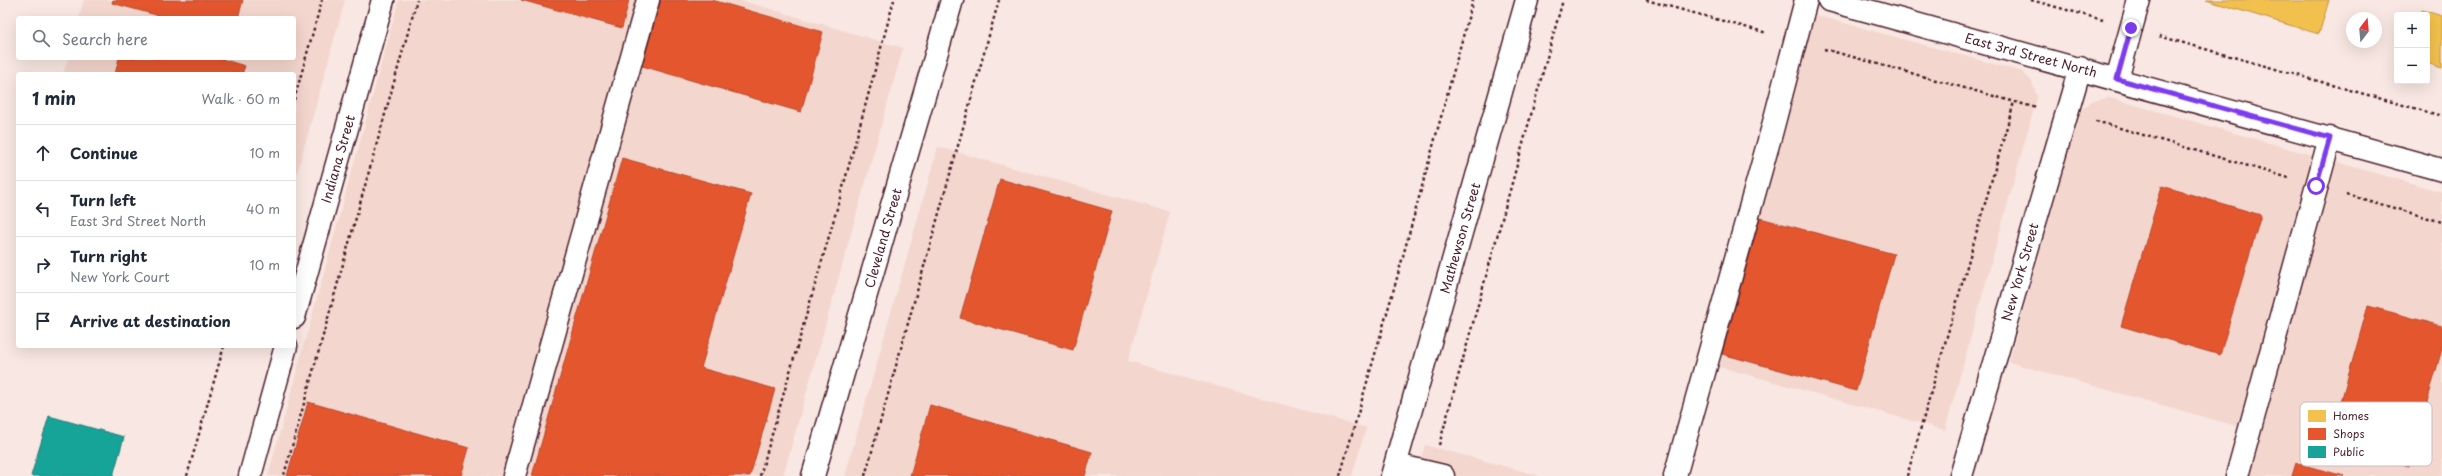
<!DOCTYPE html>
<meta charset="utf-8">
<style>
:root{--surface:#fff;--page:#f2f2f3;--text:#1f2937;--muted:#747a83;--line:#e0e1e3}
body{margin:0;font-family:"Playpen Sans",sans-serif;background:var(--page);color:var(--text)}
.controls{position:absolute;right:12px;top:12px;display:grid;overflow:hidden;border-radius:4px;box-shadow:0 4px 16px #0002}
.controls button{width:36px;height:36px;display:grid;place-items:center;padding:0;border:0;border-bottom:1px solid var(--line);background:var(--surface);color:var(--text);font:20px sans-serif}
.compass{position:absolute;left:2346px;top:12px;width:36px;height:36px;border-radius:50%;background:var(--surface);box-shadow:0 4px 16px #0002;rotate:16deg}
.stop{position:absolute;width:12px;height:12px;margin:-9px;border:3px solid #7c3aed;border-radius:50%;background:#fff}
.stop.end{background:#7c3aed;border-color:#fff;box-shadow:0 1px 4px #0008}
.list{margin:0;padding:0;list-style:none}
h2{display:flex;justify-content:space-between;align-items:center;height:52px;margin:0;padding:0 16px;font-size:17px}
h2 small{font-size:13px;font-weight:400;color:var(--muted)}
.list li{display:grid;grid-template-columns:26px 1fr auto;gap:12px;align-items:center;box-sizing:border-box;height:56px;padding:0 16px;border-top:1px solid var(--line)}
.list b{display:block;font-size:15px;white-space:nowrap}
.list p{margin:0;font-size:13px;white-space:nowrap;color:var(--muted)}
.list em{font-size:13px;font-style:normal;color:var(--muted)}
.icon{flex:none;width:22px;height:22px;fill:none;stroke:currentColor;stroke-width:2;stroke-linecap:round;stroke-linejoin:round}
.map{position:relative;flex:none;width:2442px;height:476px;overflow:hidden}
.search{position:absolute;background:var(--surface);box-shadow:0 4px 16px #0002;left:16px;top:16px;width:280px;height:44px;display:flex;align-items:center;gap:10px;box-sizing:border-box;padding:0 14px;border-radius:4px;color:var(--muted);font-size:15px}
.panel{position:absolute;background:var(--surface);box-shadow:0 4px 16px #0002;left:16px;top:72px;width:280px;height:276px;border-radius:4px}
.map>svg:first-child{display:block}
</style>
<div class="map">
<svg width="2442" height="476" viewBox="0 0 2442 476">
<rect width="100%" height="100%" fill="#f8e7e2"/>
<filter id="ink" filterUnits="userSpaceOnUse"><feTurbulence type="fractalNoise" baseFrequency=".025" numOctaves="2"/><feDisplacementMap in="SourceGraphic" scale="8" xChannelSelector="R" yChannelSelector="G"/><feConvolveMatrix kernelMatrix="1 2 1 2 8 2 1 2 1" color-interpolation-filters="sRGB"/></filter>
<g filter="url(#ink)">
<path fill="#f3d6cd" d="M84,0H345L294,184V74H63L68,58H294V18H79Z
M399,0H739L903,48L783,476H268Z
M1793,9L2022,72L2032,82L2037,97L1945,430L1696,360Z
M2110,98L2442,192V476H2227L2240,427L2009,362L2079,112L2092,101Z
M938,147L1170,212L1128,361L1366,428L1352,476H845Z
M1425,445L1540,476H1416Z"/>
<path fill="#f2c14e" stroke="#c09044" d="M2206,0H2329L2319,34Z
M2422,10L2442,16V68L2427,63V15H2421Z"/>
<path fill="#e4572e" stroke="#b6462d" d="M113,0H243L238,18H167L112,3Z
M521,0H629L622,28Z
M661,0H712L823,32L801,112L642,66Z
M119,58H218L245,66L242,74H115Z
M622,158L751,194L701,368L775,389L750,476H532Z
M1000,179L1112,211L1073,350L960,318Z
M2162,186L2261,215L2220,355L2121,326Z
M1760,218L1894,254L1856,391L1722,354Z
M2368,306L2442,326V349L2409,466L2329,444Z
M308,402L469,448L461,476H287Z
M930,405L1092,452L1085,476H910Z
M2296,463L2344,476H2292Z"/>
<path fill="#17a398" stroke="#267b77" d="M49,416L124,437L113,476H31Z"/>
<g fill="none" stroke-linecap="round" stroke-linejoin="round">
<defs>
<path id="minor" d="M1829,0L2442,170
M2117,79L2139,0
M294,317L383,0
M1396,465L1443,476
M250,476L286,346
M514,476L648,0
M813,476L952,0
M1392,476L1527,0
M1675,476L1772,130L1806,0
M1961,476L2080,68
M2237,476L2330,138"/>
</defs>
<use href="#minor" stroke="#4a1f2b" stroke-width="25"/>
<path stroke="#4a1f2b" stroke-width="2.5" stroke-dasharray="3 3" stroke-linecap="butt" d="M1646,0L1767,33
M2031,0L2103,20
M2159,36L2442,116
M1824,49L2037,108
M294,100L322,0
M2096,121L2289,178
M2346,194L2442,222
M1439,445L1563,0
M284,475L417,0
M187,476L224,346
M760,476L842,191L894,0
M865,476L999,0
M1340,476L1397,278L1473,0
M1907,476L2014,102"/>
<use href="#minor" stroke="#fff" stroke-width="22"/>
</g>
</g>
<g fill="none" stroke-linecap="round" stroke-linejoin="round" filter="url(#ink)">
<path stroke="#7c3aed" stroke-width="5" d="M2131,28L2117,79L2330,138L2316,186"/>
</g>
<g text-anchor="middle" stroke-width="4" stroke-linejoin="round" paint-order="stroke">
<g font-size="13" fill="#4a1f2b" stroke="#fff">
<text transform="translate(2031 55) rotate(15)" y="5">East 3rd Street North</text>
<text transform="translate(338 159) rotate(-74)" y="5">Indiana Street</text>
<text transform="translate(883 238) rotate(-74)" y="5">Cleveland Street</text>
<text transform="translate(1460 238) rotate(-74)" y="5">Mathewson Street</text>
<text transform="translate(2020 272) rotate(-74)" y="5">New York Street</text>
</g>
</g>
<rect x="2300" y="402" width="132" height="64" rx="6" fill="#fff" stroke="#c9bcbf" stroke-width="1"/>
<rect x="2308" y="410" width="18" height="12" fill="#f2c14e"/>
<rect x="2308" y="428" width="18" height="12" fill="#e4572e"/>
<rect x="2308" y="446" width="18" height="12" fill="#17a398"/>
<g font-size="11" fill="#4a1f2b">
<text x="2333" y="420">Homes</text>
<text x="2333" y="438">Shops</text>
<text x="2333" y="456">Public</text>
</g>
</svg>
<div class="controls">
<button>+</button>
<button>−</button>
</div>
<svg class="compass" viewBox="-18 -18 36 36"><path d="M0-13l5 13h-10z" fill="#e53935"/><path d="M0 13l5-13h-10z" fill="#747a83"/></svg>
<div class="stop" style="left:2316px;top:186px"></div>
<div class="stop end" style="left:2131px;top:28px"></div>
<div class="search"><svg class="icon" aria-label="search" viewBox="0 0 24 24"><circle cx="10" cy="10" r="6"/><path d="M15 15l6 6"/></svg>Search here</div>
<section class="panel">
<h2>1 min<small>Walk · 60 m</small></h2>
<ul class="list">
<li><svg class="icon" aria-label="ahead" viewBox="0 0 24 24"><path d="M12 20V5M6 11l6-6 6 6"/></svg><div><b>Continue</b></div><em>10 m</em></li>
<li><svg class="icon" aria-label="left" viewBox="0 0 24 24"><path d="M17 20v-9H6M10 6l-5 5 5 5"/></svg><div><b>Turn left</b><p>East 3rd Street North</p></div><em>40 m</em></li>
<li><svg class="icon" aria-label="right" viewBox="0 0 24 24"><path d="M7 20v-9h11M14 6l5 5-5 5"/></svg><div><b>Turn right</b><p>New York Court</p></div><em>10 m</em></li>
<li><svg class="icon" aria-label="arrive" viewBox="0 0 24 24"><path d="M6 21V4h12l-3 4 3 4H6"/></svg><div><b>Arrive at destination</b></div></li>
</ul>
</section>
</div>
